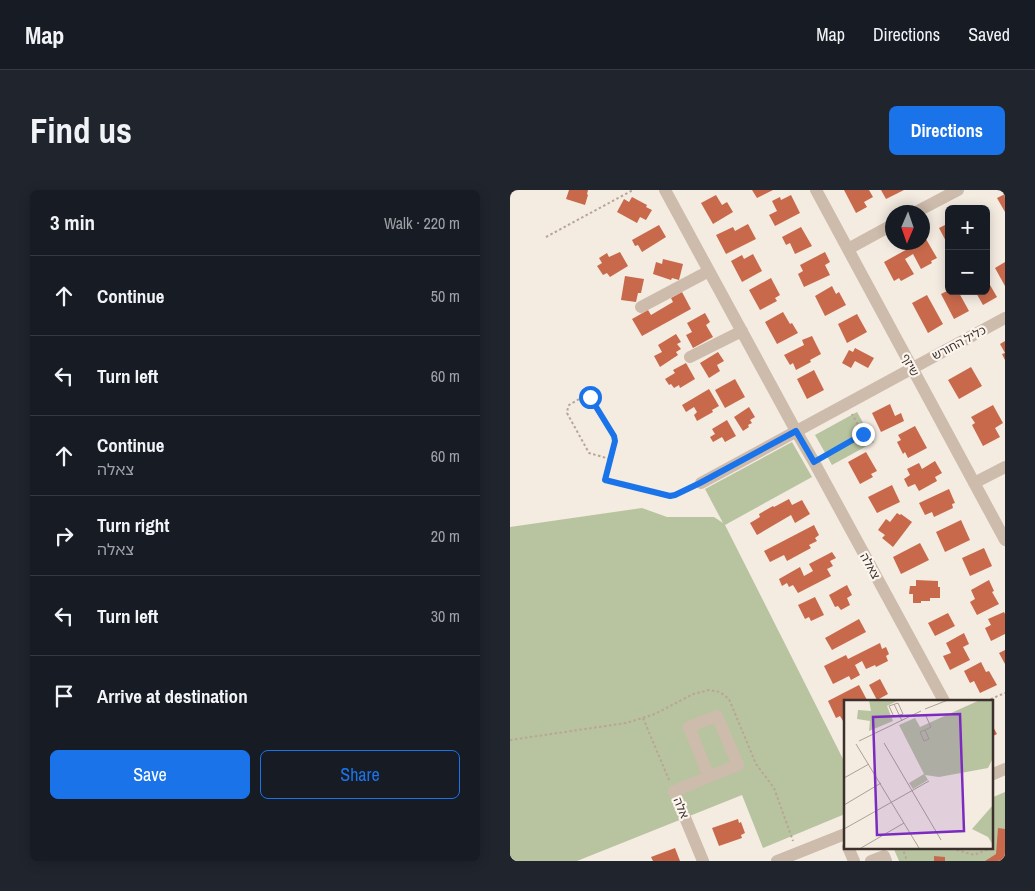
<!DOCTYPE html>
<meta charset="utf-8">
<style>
:root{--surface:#171b24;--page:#20242c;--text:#f1f3f6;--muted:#9ea1a6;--line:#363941;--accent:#1a73e8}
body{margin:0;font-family:"Archivo Narrow","Noto Sans Hebrew",sans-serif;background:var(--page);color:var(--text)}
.controls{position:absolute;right:15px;top:15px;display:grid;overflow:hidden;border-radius:8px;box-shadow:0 2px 12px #0003}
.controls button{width:45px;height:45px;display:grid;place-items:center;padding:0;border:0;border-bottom:1px solid var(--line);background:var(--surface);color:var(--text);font:25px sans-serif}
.compass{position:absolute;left:375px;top:15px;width:45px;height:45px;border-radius:50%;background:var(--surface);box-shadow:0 2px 12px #0003;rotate:182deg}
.stop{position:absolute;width:15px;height:15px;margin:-11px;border:4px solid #1a73e8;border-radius:50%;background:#fff}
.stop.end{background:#1a73e8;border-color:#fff;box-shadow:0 1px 5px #0008}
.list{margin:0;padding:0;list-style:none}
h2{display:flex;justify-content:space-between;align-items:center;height:65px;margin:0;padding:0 20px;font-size:21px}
h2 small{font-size:16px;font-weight:400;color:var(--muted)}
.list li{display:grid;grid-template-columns:32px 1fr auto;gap:15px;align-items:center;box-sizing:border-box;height:80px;padding:0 20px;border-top:1px solid var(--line)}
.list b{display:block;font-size:19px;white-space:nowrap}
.list p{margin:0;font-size:16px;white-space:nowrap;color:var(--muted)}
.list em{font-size:16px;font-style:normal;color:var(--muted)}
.actions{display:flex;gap:10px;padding:15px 20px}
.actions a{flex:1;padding:11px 0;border:1px solid var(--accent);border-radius:8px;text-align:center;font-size:18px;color:var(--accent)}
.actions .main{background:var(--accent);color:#fff}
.icon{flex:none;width:28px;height:28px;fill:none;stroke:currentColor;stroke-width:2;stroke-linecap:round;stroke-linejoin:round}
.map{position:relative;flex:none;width:495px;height:671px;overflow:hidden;border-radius:8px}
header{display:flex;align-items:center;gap:30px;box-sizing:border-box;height:70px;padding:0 25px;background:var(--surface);border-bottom:1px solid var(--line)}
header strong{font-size:24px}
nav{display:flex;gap:28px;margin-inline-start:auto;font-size:18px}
.intro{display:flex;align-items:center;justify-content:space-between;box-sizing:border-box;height:120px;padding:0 30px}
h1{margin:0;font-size:35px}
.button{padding:12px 22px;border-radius:8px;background:var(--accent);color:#fff;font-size:18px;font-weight:700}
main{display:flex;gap:30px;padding:0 30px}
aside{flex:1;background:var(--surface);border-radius:8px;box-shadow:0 2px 12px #0003}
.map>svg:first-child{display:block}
</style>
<header>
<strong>Map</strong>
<nav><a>Map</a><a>Directions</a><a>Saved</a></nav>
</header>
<div class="intro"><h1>Find us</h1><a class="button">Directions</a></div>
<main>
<aside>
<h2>3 min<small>Walk · 220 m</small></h2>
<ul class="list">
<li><svg class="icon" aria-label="ahead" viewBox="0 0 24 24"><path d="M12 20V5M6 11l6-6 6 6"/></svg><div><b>Continue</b></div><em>50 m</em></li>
<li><svg class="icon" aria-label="left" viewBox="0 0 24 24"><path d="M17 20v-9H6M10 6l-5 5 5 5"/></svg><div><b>Turn left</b></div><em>60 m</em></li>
<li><svg class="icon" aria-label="ahead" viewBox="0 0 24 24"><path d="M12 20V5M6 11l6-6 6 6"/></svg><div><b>Continue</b><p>צאלה</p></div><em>60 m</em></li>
<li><svg class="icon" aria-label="right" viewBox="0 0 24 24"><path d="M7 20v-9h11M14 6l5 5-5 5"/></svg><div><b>Turn right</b><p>צאלה</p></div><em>20 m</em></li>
<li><svg class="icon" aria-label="left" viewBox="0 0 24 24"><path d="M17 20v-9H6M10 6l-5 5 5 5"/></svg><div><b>Turn left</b></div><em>30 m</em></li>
<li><svg class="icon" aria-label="arrive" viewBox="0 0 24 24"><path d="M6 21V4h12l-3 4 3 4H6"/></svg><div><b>Arrive at destination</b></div></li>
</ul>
<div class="actions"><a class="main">Save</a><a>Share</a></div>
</aside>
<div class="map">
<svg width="495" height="671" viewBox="0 0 495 671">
<rect width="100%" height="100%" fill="#f4ebe1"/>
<path fill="#b8c4a0" d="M347,222L364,252L322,275L305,245Z
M282,252L302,287L215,335L333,569L335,577V624L253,658L232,605L67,671H0V337L132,318L157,327H204L213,333L195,299Z
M495,602V671H389L383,657H481V608Z"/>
<path fill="#c8694b" d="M59,0H78L77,4L78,5L75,15L56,9Z
M242,0H263L247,8Z
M334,0H359L363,7L354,12L357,17L346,23Z
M371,0H394L376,9Z
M495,4V22L487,8Z
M206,5L212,15L217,12L223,22L203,34L191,13Z
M281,5L290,23L265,36L259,25L267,21L262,11L270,7L271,10Z
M122,7L137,15L136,17L142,20L136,30L130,27L127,33L107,22L114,9L119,12Z
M439,33V57L429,38Z
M238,34L246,49L216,64L206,45L223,37L225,41Z
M149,35L156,47L132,62L128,55L125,56L122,50Z
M291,37L302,56L285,64L280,53L276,55L272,47Z
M416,49L427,68L421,71L422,73L411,79L403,64L395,69L404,84L391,91L389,88L384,91L374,72L410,52H412V51Z
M110,62L118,76L100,87L97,83L93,85L87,76L92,73L89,68L97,63L99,67Z
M315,62L320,72L315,75L320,85L294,97L288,84L293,81L290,75Z
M243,64L252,81L232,92L221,71L232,65L234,69Z
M153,69L173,74L169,90L162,88L161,90L143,84L146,72L152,74Z
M495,72V96L485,78Z
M115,86L134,89L131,103H128L126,112L111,110Z
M261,88L270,105L265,108L267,111L250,120L239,100Z
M476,88L487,107L473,115L465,101H476Z
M322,96L326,104L329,102L336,115L315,126L305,106Z
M439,100V101H448L459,121L444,129L431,104Z
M172,102L181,119L132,146L122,129L138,120L141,125L163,112L161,108Z
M417,105L433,134L418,143L402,113Z
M273,122L280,134L282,133L288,143L267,154L255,132Z
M195,123L200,132L196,135L203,147L183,158L176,145L182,142L177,133Z
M347,124L357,142L337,153L328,134Z
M166,144L171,152L167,154L171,159L166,162L168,165L150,177L144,166L152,162L148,155Z
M302,146L311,164L300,170L301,172L286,180L283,173L280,175L274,165L294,155L292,150Z
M495,151V170L492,164L495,163L490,154Z
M345,158L364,168L358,178L345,171L341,178L332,173L339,160L343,162Z
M208,162L214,171L207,175L210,181L199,188L190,173Z
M176,173L185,189L170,198L169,195L164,198L161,194L159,195L155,189L165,183L163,180Z
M461,177L472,196L449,209L438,190Z
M304,180L314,200L297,209L287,189Z
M225,189L235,207L215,218L205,200Z
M199,199L209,216L202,220L203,222L187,231L184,225L187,222L184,217L176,222L172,215Z
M380,214L385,226L391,223L394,231L371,242L362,223Z
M483,215L493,233L485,238L490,247L473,256L462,235L465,233L461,227Z
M239,217L245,227L240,230L242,233L238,235L239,237L233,241L224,227Z
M217,230L226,246L215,252L212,247L203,252L200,247L205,244L202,239Z
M405,236L417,258L398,268L395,262L393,264L387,252L391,250L388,245Z
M356,262L367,281L361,284L363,287L350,294L338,272Z
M425,271L432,283L425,287L427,291L409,301L405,294L398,297L394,289L400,285L397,279L409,273L412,279Z
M382,295L390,312L367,323L358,307Z
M439,299L445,313L442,314L443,318L424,327L422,322L415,325L409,313Z
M279,309L282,315L292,310L300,324L285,333L281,325L247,345L240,333L250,327L249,324L263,316L264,317Z
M387,323L390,325L391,324L402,332L383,357L372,348L375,345L368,340L376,329L380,332Z
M451,330L460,350L435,362L426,342Z
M304,335L309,345L305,348L307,351L299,355L301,358L277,371L274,365L260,372L254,361Z
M410,353L419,370L391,384L383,367Z
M474,358L482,376L460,386L452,368Z
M322,362L326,368L320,371L323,376L317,379L321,386L288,403L283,395L279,397L277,393L272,396L269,389L290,377L294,386L303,381L299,374Z
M406,390L428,391V397H430V408H420V411H411V413H403V404H399L400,396H406Z
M479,390L484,401L482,402L489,414L467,425L460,412L465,409L461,400Z
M337,395L342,405L337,408L340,415L331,420L328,416L325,417L319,405Z
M305,407L314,425L301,431L299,427L295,429L288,415Z
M494,422L495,424V444L481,451L475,438L481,435L478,429Z
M438,423L445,436L425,446L418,433Z
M349,429L356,442L322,460L315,448Z
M454,443L459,454L453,457L460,470L440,480L433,466L441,463L436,453Z
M370,453L372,459L376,457L379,464L376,466L378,471L366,477L365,475L356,479L352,471L345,475L350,485L341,490L339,486L323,494L314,476L336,465L338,469Z
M495,460V474L489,463Z
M471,472L476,482L479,481L487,495L470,503L464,491L460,493L454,481Z
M370,489L378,504L367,510L359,495Z
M349,495L357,510L355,511H335V530L333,531L330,526L326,528L318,511Z
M481,533L487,544L481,547Z
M228,629L229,633L231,632L235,643L231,645L232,648L209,656L202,638Z
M488,638L495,639V671H475L486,664Z
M165,658L170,671H143L141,667Z
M424,666L435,667V671H424Z"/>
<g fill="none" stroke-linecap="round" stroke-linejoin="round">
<path stroke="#b9a596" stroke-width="2" stroke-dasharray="2.5 2.5" stroke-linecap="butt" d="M36,47L123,0
M315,266L353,244L342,224
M100,269L79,263L57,223L58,217L59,215L74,206L80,207L104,246L105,251L95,290L160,305H165L181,297
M476,511L495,503
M133,528L159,590
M0,550L116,533L145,524L183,504L199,500L210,502L219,509L246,574L264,598L283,651
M392,657L397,671
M437,657L464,665L478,659V657"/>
<path stroke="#cdbbac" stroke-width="12" d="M155,0L286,241L304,272L434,511
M306,0L495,350
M406,22L448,0
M338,59L382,35
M131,117L199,81
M180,167L232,141
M191,293L495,128
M464,293L495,277
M481,585L495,579
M338,657L344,671
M193,671L164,601L228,575L207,526L179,537L199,587
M267,671L335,644
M361,671L374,666L376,671"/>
</g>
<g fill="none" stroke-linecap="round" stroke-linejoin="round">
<path stroke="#1a73e8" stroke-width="6" d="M80,207L104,246L105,251L95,290L160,306L165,305L190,293L286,241L304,272L353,244"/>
</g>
<g text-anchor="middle" stroke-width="4.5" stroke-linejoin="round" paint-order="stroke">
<g font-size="12" fill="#3b302b" stroke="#fbf5ee">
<text transform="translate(449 153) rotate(-28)" y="4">כליל החורש</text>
<text transform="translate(400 175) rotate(62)" y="4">שיזף</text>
<text transform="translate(360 376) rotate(61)" y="4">צאלה</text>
<text transform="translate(171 618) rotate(68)" y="4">אלה</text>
</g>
</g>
<g transform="translate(334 510)">
<rect width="149" height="149" fill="#f4ebe1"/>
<path d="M25,0H55L43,6L49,21L25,31L26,21L13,19L14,10L27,11ZM136,0H149V58L144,68L95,77L81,75L84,80L69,89L65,83L80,74L55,25L71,18L76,27ZM149,105V145L144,137L128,129Z" fill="#b8c4a0"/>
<path fill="none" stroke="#aaa098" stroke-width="1" d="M54,3L59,14L50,17L45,6ZM50,4L58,21M81,9L104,0M81,14L87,27L81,30L76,32L80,41L85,39L81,30M15,41L77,11M40,43L97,140M12,44L75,148M0,78L25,64M0,105L37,83M0,129L85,81M17,148L60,123"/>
<path fill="#7b2cbf" fill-opacity="0.15" stroke="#7b2cbf" stroke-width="2.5" d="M116,14L120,131L33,135L29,17Z"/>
<rect width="149" height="149" fill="none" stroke="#3b302b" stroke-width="2.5"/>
</g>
</svg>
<div class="controls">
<button>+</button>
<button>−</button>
</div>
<svg class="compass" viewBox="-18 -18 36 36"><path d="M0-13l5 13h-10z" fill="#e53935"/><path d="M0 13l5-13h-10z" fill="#9ea1a6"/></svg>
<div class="stop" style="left:80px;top:207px"></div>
<div class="stop end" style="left:353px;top:244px"></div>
</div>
</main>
